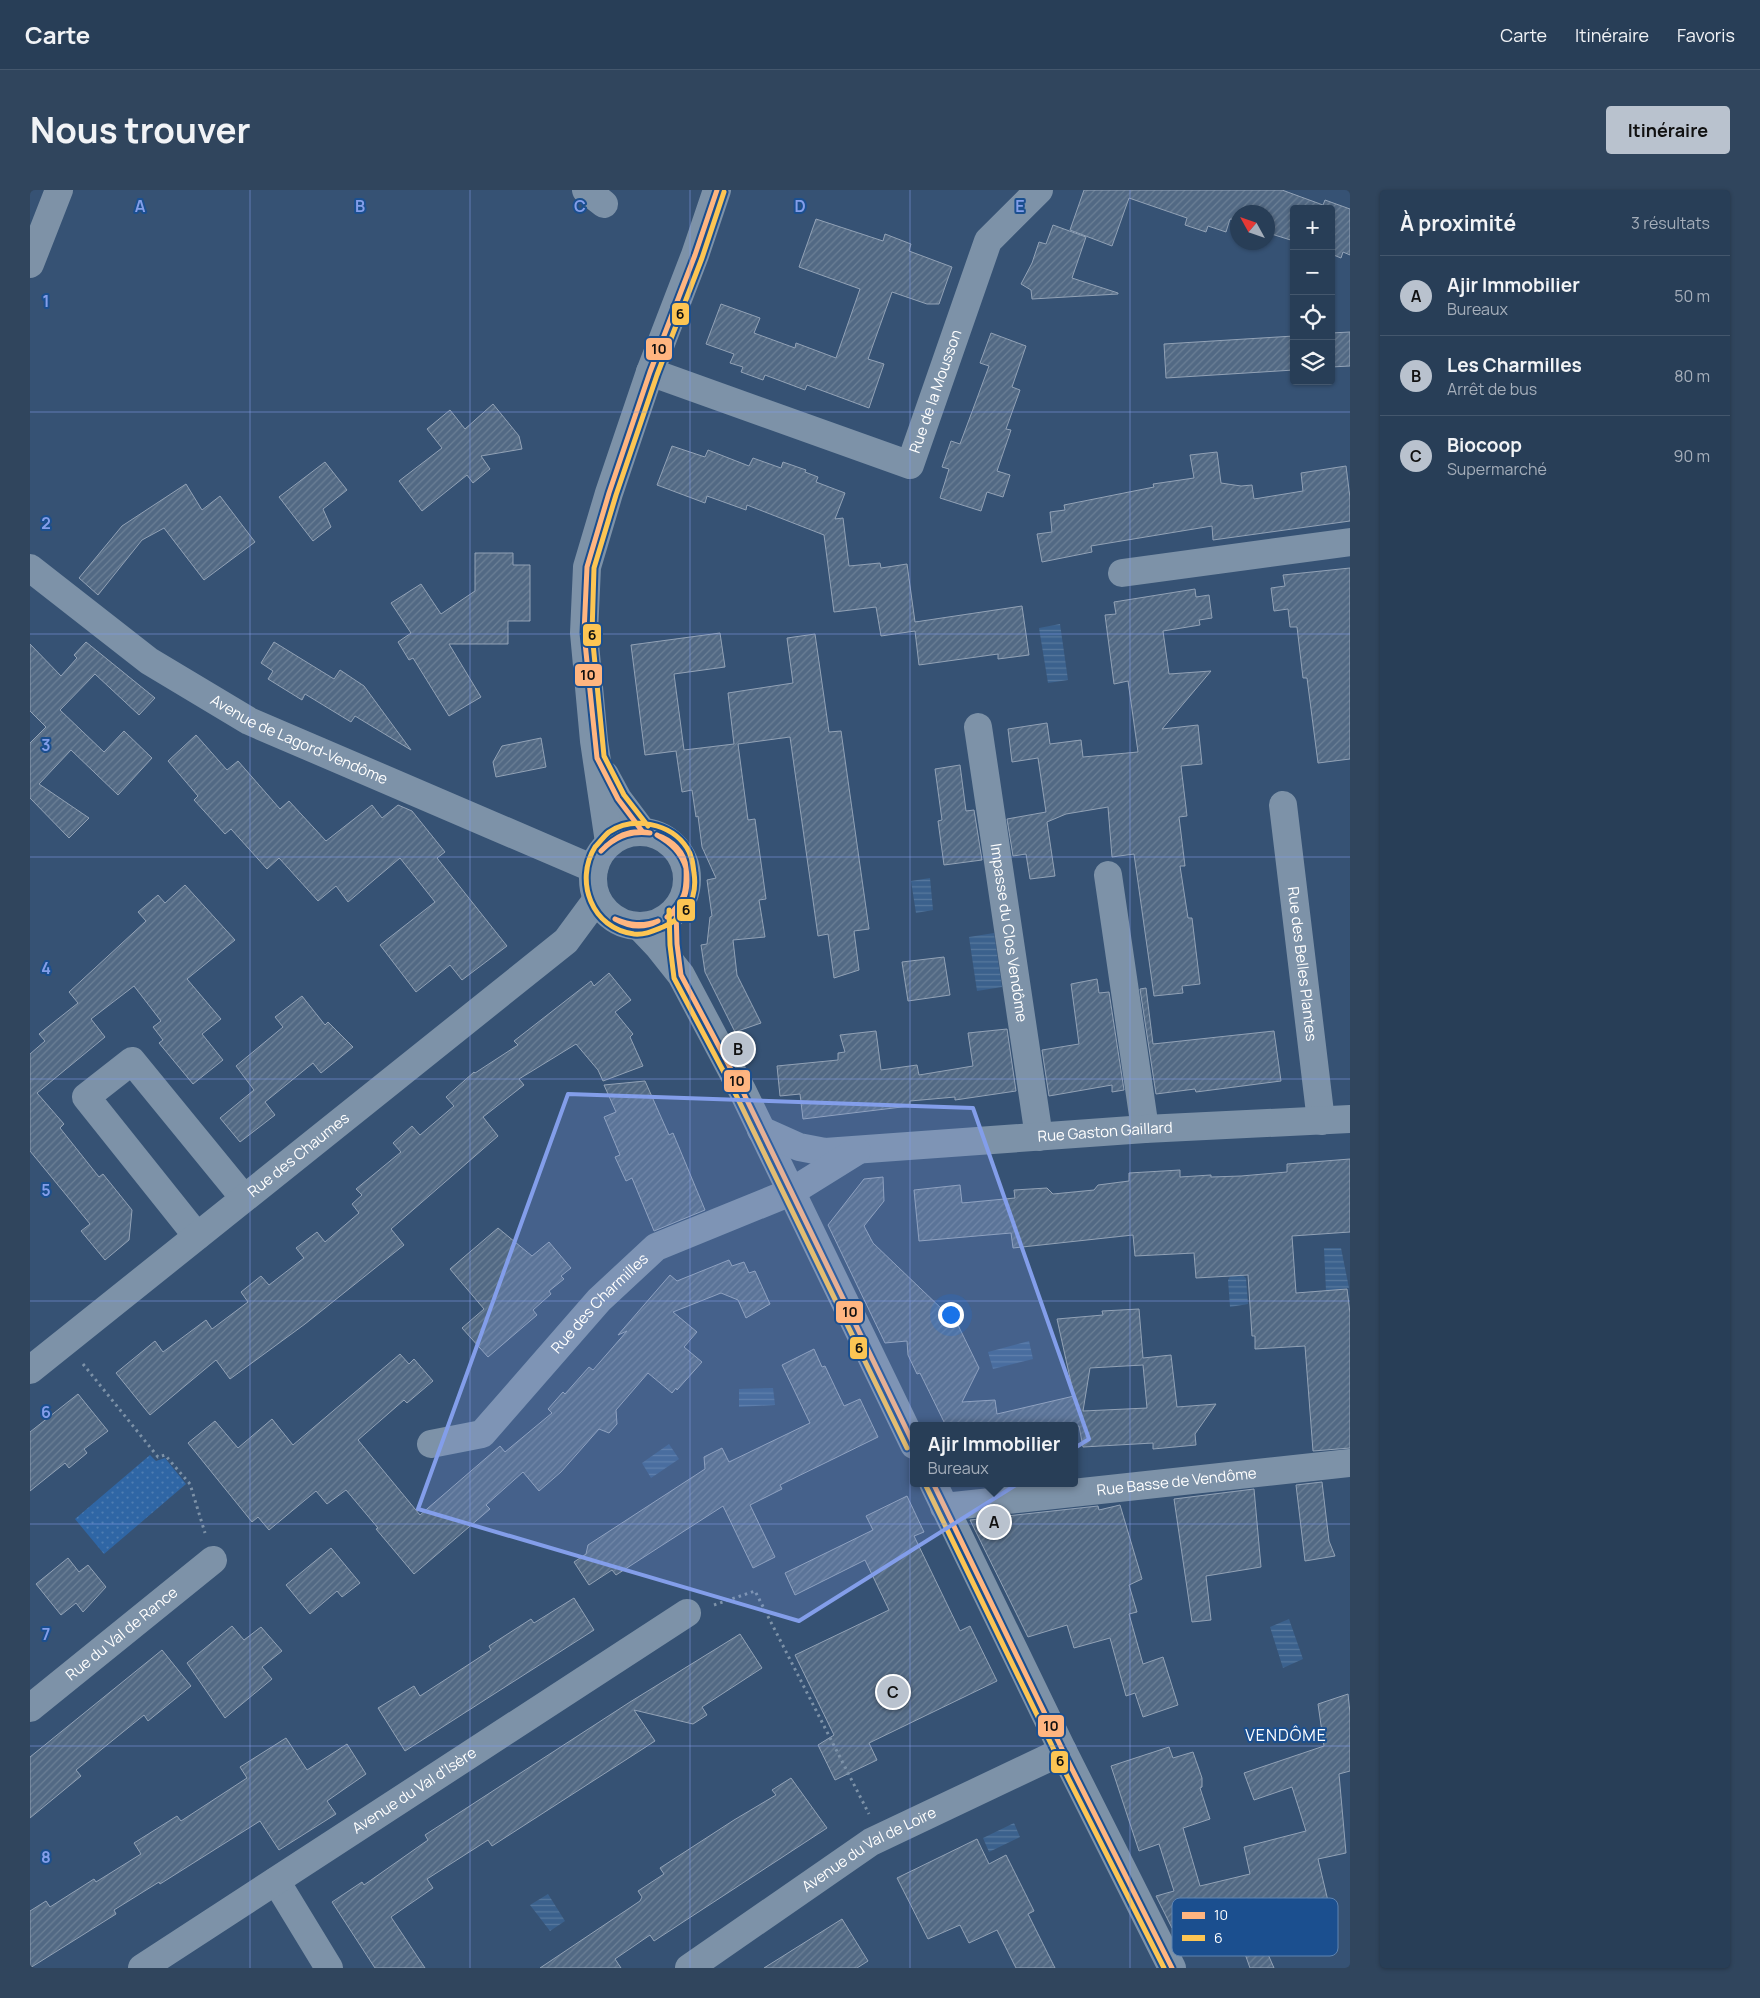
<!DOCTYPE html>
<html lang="fr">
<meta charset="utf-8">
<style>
:root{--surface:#283e57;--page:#30455d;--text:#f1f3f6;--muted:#a5aeba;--line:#44576d;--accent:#b9c2ce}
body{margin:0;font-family:Manrope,sans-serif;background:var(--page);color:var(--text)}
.controls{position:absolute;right:15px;top:15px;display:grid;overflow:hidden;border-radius:5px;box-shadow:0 1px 4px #0004}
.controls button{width:45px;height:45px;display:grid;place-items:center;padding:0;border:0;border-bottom:1px solid var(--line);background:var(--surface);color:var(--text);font:25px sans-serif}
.compass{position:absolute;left:1200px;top:15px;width:45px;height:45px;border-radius:50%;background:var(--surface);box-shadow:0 1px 4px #0004;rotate:310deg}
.you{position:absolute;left:920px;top:1124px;width:18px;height:18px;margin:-12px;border:4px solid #fff;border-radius:50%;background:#1a73e8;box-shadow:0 0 0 8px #1a73e833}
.badge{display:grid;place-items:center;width:32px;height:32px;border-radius:50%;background:var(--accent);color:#111;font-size:16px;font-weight:700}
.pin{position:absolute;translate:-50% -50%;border:2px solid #fff;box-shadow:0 1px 5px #0006}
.popup{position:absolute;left:880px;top:1232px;width:168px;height:65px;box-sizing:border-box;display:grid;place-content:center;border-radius:5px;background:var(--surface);filter:drop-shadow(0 1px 4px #0005);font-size:16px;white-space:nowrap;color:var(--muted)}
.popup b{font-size:19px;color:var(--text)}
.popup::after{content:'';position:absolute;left:50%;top:100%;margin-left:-10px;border:10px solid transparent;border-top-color:var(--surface)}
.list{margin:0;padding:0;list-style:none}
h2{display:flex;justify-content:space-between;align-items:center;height:65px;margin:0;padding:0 20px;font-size:21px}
h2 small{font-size:16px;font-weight:400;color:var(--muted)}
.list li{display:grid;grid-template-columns:32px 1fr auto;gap:15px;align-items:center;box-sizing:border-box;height:80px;padding:0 20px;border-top:1px solid var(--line)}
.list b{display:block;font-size:19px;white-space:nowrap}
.list p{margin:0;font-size:16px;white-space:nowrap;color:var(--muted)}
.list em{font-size:16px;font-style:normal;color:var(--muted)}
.icon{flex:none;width:28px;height:28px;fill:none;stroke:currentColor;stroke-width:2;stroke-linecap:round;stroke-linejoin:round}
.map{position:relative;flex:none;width:1320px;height:1778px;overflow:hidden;border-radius:5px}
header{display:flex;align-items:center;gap:30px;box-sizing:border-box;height:70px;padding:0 25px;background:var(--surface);border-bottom:1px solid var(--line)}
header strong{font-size:24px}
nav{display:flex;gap:28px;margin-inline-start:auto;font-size:18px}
.intro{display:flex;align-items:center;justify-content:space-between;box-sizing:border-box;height:120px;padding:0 30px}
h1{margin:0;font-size:35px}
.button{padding:12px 22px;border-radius:5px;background:var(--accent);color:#111;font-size:18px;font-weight:700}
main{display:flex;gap:30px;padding:0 30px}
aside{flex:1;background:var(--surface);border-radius:5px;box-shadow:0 1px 4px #0004}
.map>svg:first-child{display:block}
</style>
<header>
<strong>Carte</strong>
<nav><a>Carte</a><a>Itinéraire</a><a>Favoris</a></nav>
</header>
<div class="intro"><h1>Nous trouver</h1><a class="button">Itinéraire</a></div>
<main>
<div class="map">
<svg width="1320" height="1778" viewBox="0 0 1320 1778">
<defs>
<pattern id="grass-dots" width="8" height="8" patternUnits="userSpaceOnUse" patternTransform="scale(1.25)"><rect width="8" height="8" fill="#2f66a5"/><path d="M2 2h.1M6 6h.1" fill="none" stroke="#4e7db2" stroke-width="1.8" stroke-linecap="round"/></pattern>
<pattern id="water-rules" width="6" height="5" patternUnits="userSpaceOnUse" patternTransform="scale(1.25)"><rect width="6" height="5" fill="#3b618d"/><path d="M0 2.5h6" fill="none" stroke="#58799e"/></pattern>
<pattern id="building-hatch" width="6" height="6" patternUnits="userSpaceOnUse" patternTransform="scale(1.25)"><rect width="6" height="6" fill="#526984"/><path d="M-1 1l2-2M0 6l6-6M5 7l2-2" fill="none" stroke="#6c8096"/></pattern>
</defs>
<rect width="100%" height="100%" fill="#365274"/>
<path fill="url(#grass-dots)" d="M120,1265L126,1271L135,1268L156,1294L74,1364L45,1329Z"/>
<path fill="url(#water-rules)" d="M1030,434L1038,490L1018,493L1009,438Z
M900,688L903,720L886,723L881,691Z
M964,743L972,797L947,801L939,747Z
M1294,1058H1311L1319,1098L1296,1101Z
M1201,1084H1211L1216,1088L1218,1114L1200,1117L1198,1090Z
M999,1151L1003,1169L963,1179L958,1162Z
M743,1198L745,1215L709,1217V1199Z
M639,1254L649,1269L621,1288L612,1273Z
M1259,1429L1273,1469L1253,1478L1240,1437Z
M984,1633L990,1647L959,1662L953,1648Z
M518,1704L535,1731L520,1741L500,1715Z"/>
<path fill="url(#building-hatch)" stroke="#92a2b6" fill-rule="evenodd" d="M1054,0H1252L1293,15L1295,10L1320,19V65L1313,62L1311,68L1301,64V19H1264V51L1238,43V22H1208V31L1200,29L1196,42L1178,36L1176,42L1155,35L1157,28L1099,8L1082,56L1040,40Z
M786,29L853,51L855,44L881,54L879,61L922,77L909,114H897L862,102L838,169L854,174L839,218L777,195L775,200L735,185L733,190L711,182L713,177L700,173L704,164L676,154L691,114L730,128L724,143L765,158L766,153L806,168L830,99L769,77Z
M1023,35L1056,47L1042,88L1088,103V104L1002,109L1001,100L991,94L1002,73L1009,52L1016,54Z
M1320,142V176L1301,177V143Z
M961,143L996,156L982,197L990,200L976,239L981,240L967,281L980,285L973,307L957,302L951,321L910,308L919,279L912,277L921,251L930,254L959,176L950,173Z
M1264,146V180L1136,188L1134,154Z
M463,214L489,246L492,259L451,266L460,279L443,293L437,285L392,321L369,291L412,258L397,239L420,220L435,239Z
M642,256L675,267L678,260L719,276L723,268L751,278L753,272L776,280L775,282L788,287L786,292L815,303L805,329L813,328L819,376L850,373L851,378L877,374L885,432L992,416L999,465L968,469V464L889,475L885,441L851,446L846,417L804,422L794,345L717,315L716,320L677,306L675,313L627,295Z
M1187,262L1191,293L1211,296L1222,295L1224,309L1273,301L1271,283L1316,276L1320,308V331L1183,350L1182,336L1061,356L1062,362L1012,372L1007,344L1022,342L1020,322L1035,320L1034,315L1124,297L1123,294L1164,288L1160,265Z
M295,272L317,300L293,319L301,337L283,351L249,307Z
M156,294L172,320L190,306L225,352L174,390L134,338L112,350L68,405L49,388L92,336Z
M445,363H483V375H500V431H478V454H419L451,507L419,526L383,468L379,470L368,452L381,443L361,413L391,394L411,424L445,401Z
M1320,378V569L1288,573L1277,488H1273L1267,437H1260L1258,419L1244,421L1241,398L1255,396L1253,385Z
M1165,399L1166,407L1179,405L1182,428L1169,430L1170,435L1133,441L1139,484L1181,481L1132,539L1168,535L1172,574L1151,576L1157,626L1149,627L1155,676H1150L1158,728H1162L1170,794L1152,796L1153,803L1124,806L1104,664L1082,667L1078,617L1036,624L1017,632L1025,686L1000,689L996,664L983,666L977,629L1016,622L1008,568L982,572L978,539L1017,533L1020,554L1051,550L1053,567L1108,562L1098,491L1084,494L1075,425L1086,424L1084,412Z
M690,443L695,477L644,484L654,560L704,554L698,503L763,493L757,448L785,444L799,542L811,541L839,739L824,741L829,780L804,788L798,744L788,746L760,547L708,554L718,630L725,629L736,709L729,710L735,747L703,750L707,785L731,833L705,842L675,782L671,755L677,754L680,727L682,726L677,690L686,688L672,657L668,626L666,627L662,600L652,602L646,561L615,565L601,455Z
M56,452L125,508L109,525L65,484L30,520L74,562L94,541L122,568L88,605L41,560L9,594L59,628L39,648L0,608V553L16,537L0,521V454L31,486L47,468L44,465Z
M244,452L304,489L310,480L334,496L381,560L325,526L321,532L275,504L272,510L238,489L243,481L231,473Z
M166,545L197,580L208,571L250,619L259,611L296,651L342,615L352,628L368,615L382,621L415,662L407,668L477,756L432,790L420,775L386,802L350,755L405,712L370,668L318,712L306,696L288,711L249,668L237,679L201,639L195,644L164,610L168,606L138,571Z
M511,548L516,577L466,587L463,572L472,556Z
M930,575L936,621L944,620L952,670L914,675L908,631L912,630L905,579Z
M155,695L205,750L157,789L191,829L172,844L193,870L163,894L129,853L133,850L123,837L131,831L104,796L61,829L75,847L7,903L34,934L30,938L69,987L73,984L102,1020L99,1050L75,1070L51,1041L60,1034L0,961V864L15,851L9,844L48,813L39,802L116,731L108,722L128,705L135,713Z
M914,767L920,805L878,811L872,772Z
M579,783L601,810L585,822L603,844L600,847L613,876L573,891L568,880L546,854L489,889L494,895L453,927L468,946L361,1039L374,1055L275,1134L200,1189L186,1170L120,1225L86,1183L125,1151L133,1162L176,1130L182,1139L218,1112L211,1102L231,1086L239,1095L274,1068L266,1058L287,1042L295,1052L329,1023L322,1014L332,1005L326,999L371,962L363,953L382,936L390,945L424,916L416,907L444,882L445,883L488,855L484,851L561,791L564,796Z
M1067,789L1069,803L1079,802L1094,900L1082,902V895L1019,906L1012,860L1049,854L1041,794Z
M1116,798L1123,854L1244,841L1251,891L1166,902L1165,899L1126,904L1110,799Z
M272,806L295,835L298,832L323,857L291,883L283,873L235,912L245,925L210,952L190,928L224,900L206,876L253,837L245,827Z
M977,839L986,901L925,910V907L880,911V916L773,929L770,904L750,906L747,876L808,870V863L815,862L810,845L846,841L851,880L887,875L889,885L943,876L938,843Z
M615,891L639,945L643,943L675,1020L624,1041L602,988L596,991L585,967L590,965L574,927L586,922L574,895Z
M1320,969V1042L1262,1046L1266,1103L1317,1099L1320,1123V1258L1283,1261L1275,1156L1225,1159V1146H1222L1218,1085L1166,1088L1164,1063L1105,1066L1103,1045L983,1058L981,1043L889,1051L884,1000L930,995L932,1013L985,1008L984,1000L1017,998L1023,1004L1064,1000L1068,995L1099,991V983L1150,980V987L1181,985V987L1211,986L1257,982V974Z
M853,987L854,1011L834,1036L843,1053L914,1121L915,1131H926L949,1178L932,1212L965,1210L967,1224L1044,1206L1027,1129L1073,1125L1072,1121L1109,1119L1113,1168L1141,1165L1147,1217L1186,1214L1165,1244L1166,1255L1123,1259V1253L1053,1257L1049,1236H916L890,1183L887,1184L878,1165L877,1151L855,1153L798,1035L834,989ZM1113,1175L1117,1218L1053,1221L1060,1178Z
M468,1038L502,1066L519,1052L541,1078L531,1086L534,1089L519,1101L521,1104L503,1120L507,1125L458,1167L432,1138L454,1119L420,1079Z
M699,1070L702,1076L714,1072L719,1083L725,1081L740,1114L716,1128L708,1110L691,1103L643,1122L667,1142L654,1157L672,1172L647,1200L646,1198L642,1203L618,1183L586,1220L587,1234L579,1243L569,1239L531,1282L509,1301L493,1282L456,1315L460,1319L384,1384L346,1339L348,1338L316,1300L297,1314L286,1301L239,1340L228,1327L222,1332L158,1253L185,1231L208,1258L242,1229L263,1255L370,1164L379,1174L384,1169L403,1191L377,1213L374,1210L328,1250L390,1325L470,1256L475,1262L522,1223L518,1219L533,1202L535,1204L559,1177L563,1180L597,1141L588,1145L640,1085L647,1091Z
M784,1159L792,1177L795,1176L814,1216L830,1209L848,1247L750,1295L752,1299L720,1315L745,1367L723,1378L693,1316L586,1385L582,1380L559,1395L544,1372L556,1364L558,1355L675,1279L674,1267L692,1258L699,1272L780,1233L752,1175Z
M48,1204L78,1241L54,1259L57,1263L39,1278L35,1273L0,1301V1242Z
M1292,1292L1299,1351L1305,1366L1275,1371L1266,1295Z
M1224,1299L1231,1377L1176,1386L1181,1430L1162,1432L1144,1309Z
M877,1306L894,1342L884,1346L930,1441L940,1436L967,1491L839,1553L847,1570L805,1590L788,1555L804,1545L765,1465L859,1420L835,1370L765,1405L755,1383L843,1340L836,1326Z
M1090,1315L1112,1389L1099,1395L1107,1422L1099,1424L1113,1474L1133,1467L1148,1515L1113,1527L1105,1503L1096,1506L1080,1448L1044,1458L1037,1435L998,1447L940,1330L1068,1316L1069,1320Z
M301,1358L330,1393L312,1407L307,1401L280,1424L256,1395Z
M38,1368L49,1382L58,1375L76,1397L53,1422L46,1413L31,1425L6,1394Z
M544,1408L564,1440L375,1561L348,1518L384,1496L390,1506L461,1460L459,1456L501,1429L504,1433Z
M202,1436L214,1450L231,1437L252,1461L232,1477L242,1489L195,1528L157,1473Z
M710,1444L732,1478L672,1517L677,1525L663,1534L604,1520L625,1551L462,1656L458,1650L397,1689L403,1698L361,1727L395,1778H345L302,1712L332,1692L334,1695L398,1650L395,1645L600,1512Z
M132,1460L161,1496L118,1531L114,1525L46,1580L51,1586L0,1628V1567Z
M1318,1504L1320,1523V1581L1309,1584L1316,1663L1288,1669L1298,1711L1247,1719L1249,1729L1237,1732L1246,1759L1237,1762L1244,1778H1220L1201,1724L1142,1738L1126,1706L1144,1701L1129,1654L1109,1661L1081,1576L1139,1557L1143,1568L1163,1562L1172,1588V1597L1170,1598L1180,1629L1153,1638L1170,1696L1220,1684L1214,1657L1276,1641L1262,1597L1224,1610L1214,1583L1294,1556L1288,1514Z
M256,1548L277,1580L317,1554L336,1584L297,1611L306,1624L249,1660L230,1631L130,1694L129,1692L84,1720L86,1724L0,1778V1721L16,1711L20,1717L64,1689L66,1692L111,1664L104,1653L147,1626L151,1631L217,1588L210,1577Z
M761,1588L797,1638L624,1751L620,1745L585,1769L591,1778H510L610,1711L612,1707L608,1701L634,1684L630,1678L704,1630L746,1605L742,1600Z
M947,1649L959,1674L976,1665L1004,1721L998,1724L1025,1778H986L967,1740L939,1753L930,1735L898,1749L867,1688Z
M812,1729L838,1771L827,1778H734Z"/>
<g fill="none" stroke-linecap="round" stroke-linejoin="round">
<path stroke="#7d92a8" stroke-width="3" stroke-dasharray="2.5 4" stroke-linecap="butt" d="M53,1174L128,1267L135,1265L160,1294L175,1343
M684,1415L725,1401L839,1624"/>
<g stroke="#7d92a8" stroke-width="28">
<path d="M556,0L574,14"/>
<path id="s1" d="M620,182L880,275L958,51L1009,0"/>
<path id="s2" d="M0,378L119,471L219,531L564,679"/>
<path d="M1092,383L1320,352"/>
<path id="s3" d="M948,537L1009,947"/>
<path d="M575,585L588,609L612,641"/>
<path id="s4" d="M1253,615L1291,931"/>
<circle cx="610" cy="689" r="47"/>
<path d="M579,652L564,551L554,443L557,377L579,303L620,182L665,65L687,0"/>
<path d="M1078,685L1115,939"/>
<path d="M609,736L628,756L651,785L713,902L884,1255"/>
<path id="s5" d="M731,940L769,957L795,962L1115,939L1320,929"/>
<path d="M167,1046L56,907L102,871L214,1008"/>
<path id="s6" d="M0,1180L536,751L567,709"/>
<path id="s7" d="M401,1254L452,1244L569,1110L626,1057L761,1002L827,961"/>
<path d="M903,1293L1033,1561L1142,1778"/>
<path id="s8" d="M914,1317L1320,1273"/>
<path id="s9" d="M0,1518L183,1370"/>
<path d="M246,1691L299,1778"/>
<path id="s10" d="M112,1778L657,1423"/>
<path id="s11" d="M659,1778L841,1652L1033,1561"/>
</g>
<path stroke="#7e92a7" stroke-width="28" d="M0,74L29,0"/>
<defs>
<path id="bus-1" d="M612,641L588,609L567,568L554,443L557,377L579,303L620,182L665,65L687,0
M627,645C642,650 655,662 656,678
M627,645C641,653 651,662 656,678
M576,656C590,645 602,641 620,643
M571,661C585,647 599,638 620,643
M646,720L647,754L651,785L713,902L884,1255
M637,727C655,711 657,701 656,678
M637,727C656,716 659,697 656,678
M585,729C600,735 612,737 628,731
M585,729C599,737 613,739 628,731
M903,1293L1033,1561L1142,1778"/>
<path id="bus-2" d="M618,636L594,605L574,566L562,443L564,378L586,305L627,185L672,68L694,2
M565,657C544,691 562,739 604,744C615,745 623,741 633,737C642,733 651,728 657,719C664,708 666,696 664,683C663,674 662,665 657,658C641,633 603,626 579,642C574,646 570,652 566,656
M639,720L640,755L644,788L706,905L877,1258
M896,1296L1026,1564L1134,1778"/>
</defs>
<use href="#bus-1" stroke="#1b4f8f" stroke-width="9"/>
<use href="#bus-2" stroke="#1b4f8f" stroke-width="9"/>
<use href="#bus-1" stroke="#ffb580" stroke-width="5"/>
<use href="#bus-2" stroke="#fcc553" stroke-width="5"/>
</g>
<path fill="#839eea" fill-opacity="0.2" stroke="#839eea" stroke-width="4" stroke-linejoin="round" d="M538,904L943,918L1059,1249L769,1431L388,1319Z"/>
<path fill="none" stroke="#839eea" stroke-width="1" stroke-opacity="0.55" d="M220,0V1778M440,0V1778M660,0V1778M880,0V1778M1100,0V1778M0,222H1320M0,444H1320M0,667H1320M0,889H1320M0,1111H1320M0,1334H1320M0,1556H1320"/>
<g text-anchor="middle" stroke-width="4" stroke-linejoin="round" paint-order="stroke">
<g font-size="15" fill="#fff" stroke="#1b4f8f">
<text dy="5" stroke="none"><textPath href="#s1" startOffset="354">Rue de la Mousson</textPath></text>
<text dy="5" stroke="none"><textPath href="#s2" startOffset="321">Avenue de Lagord-Vendôme</textPath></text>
<text dy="5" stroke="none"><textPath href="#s3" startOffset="208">Impasse du Clos Vendôme</textPath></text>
<text dy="5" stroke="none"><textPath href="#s4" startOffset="160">Rue des Belles Plantes</textPath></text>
<text dy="5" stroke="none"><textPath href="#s5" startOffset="349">Rue Gaston Gaillard</textPath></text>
<text dy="5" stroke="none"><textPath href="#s6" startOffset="344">Rue des Chaumes</textPath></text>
<text dy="5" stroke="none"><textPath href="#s7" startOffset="228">Rue des Charmilles</textPath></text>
<text dy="5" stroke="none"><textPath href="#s8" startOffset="234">Rue Basse de Vendôme</textPath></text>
<text dy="5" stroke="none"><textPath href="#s9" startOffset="118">Rue du Val de Rance</textPath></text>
<text dy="5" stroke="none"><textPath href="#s10" startOffset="325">Avenue du Val d'Isère</textPath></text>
<text dy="5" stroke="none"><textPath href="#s11" startOffset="216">Avenue du Val de Loire</textPath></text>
</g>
<g font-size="16" letter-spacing="1" fill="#fff" stroke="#1b4f8f">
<text x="1256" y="1551">VENDÔME</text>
</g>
</g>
<rect x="1142" y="1708" width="166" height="58" rx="8" fill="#1b4f8f" stroke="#5f84b1" stroke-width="1"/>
<rect x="1152" y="1722" width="23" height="7" fill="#ffb580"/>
<rect x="1152" y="1745" width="23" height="6" fill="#fcc553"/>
<g font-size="14" fill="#fff">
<text x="1184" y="1730">10</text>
<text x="1184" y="1753">6</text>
</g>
<g font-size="16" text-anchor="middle" font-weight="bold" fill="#839eea" stroke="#1b4f8f" stroke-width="4" stroke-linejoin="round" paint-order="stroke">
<text x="110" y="22">A</text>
<text x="330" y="22">B</text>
<text x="550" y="22">C</text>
<text x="770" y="22">D</text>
<text x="990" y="22">E</text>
<text x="16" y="117">1</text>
<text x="16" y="339">2</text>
<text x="16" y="561">3</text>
<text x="16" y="784">4</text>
<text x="16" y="1006">5</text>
<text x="16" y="1228">6</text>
<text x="16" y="1450">7</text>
<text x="16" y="1673">8</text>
</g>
<g stroke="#1b4f8f" stroke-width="2">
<rect x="641" y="112" width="19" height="24" rx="5" fill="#fcc553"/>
<rect x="615" y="147" width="28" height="24" rx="5" fill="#ffb580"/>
<rect x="552" y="433" width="20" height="24" rx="5" fill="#fcc553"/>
<rect x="544" y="473" width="29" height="24" rx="5" fill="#ffb580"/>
<rect x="646" y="708" width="20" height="24" rx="5" fill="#fcc553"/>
<rect x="693" y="879" width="28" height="24" rx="5" fill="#ffb580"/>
<rect x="805" y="1110" width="29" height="24" rx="5" fill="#ffb580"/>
<rect x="819" y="1146" width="19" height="24" rx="5" fill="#fcc553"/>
<rect x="1007" y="1524" width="28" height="24" rx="5" fill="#ffb580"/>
<rect x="1020" y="1560" width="19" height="24" rx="5" fill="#fcc553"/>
</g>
<g font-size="14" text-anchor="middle" font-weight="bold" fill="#111">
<text x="650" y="129">6</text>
<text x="629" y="164">10</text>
<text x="562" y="450">6</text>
<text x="558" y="490">10</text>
<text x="656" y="725">6</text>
<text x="707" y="896">10</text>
<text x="820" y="1127">10</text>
<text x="829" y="1163">6</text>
<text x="1021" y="1541">10</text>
<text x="1030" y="1576">6</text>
</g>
</svg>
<div class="controls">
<button>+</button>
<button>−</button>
<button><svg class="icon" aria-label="locate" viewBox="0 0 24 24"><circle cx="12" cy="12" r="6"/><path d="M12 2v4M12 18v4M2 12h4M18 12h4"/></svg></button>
<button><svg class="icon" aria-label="layers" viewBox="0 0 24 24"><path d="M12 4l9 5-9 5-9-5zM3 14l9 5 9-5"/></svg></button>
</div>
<svg class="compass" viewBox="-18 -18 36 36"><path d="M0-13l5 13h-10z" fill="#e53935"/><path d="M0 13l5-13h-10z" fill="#a5aeba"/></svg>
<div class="you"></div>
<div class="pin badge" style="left:964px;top:1332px">A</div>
<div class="popup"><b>Ajir Immobilier</b>Bureaux</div>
<div class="pin badge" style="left:708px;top:859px">B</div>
<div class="pin badge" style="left:863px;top:1502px">C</div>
</div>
<aside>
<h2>À proximité<small>3 résultats</small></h2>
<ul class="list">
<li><span class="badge">A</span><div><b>Ajir Immobilier</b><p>Bureaux</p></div><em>50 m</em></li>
<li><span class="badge">B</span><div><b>Les Charmilles</b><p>Arrêt de bus</p></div><em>80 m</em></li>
<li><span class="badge">C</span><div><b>Biocoop</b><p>Supermarché</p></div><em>90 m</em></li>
</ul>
</aside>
</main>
